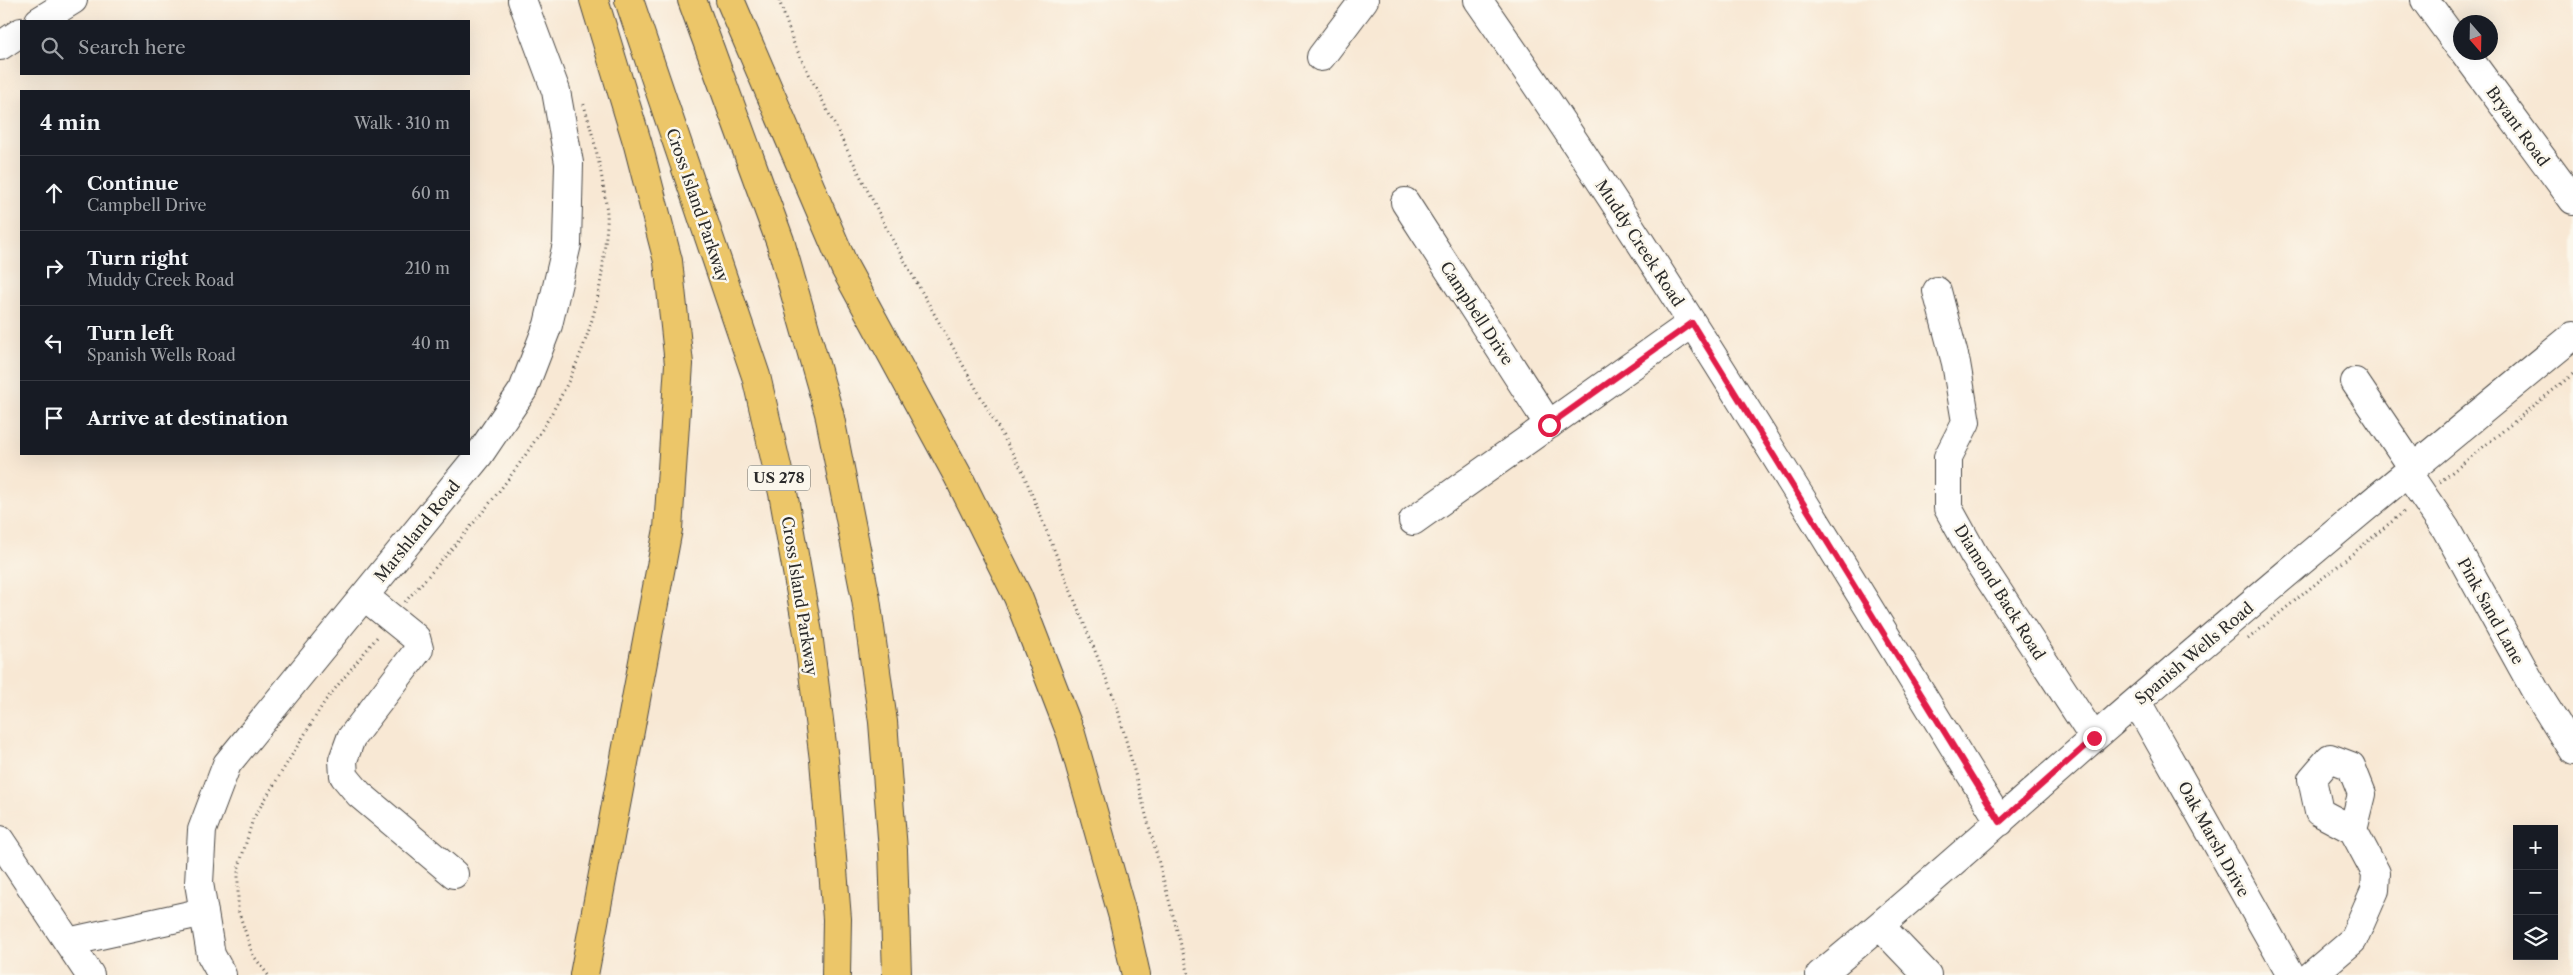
<!DOCTYPE html>
<meta charset="utf-8">
<style>
:root{--surface:#171b24;--page:#20242c;--text:#f1f3f6;--muted:#9ea1a6;--line:#363941}
body{margin:0;font-family:"Libre Caslon Text",serif;background:var(--page);color:var(--text)}
.controls{position:absolute;right:15px;bottom:15px;display:grid;overflow:hidden;border-radius:0px;box-shadow:0 5px 20px #0002}
.controls button{width:45px;height:45px;display:grid;place-items:center;padding:0;border:0;border-bottom:1px solid var(--line);background:var(--surface);color:var(--text);font:25px sans-serif}
.compass{position:absolute;left:2453px;top:15px;width:45px;height:45px;border-radius:50%;background:var(--surface);box-shadow:0 5px 20px #0002;rotate:160deg}
.stop{position:absolute;width:15px;height:15px;margin:-11px;border:4px solid #e11d48;border-radius:50%;background:#fff}
.stop.end{background:#e11d48;border-color:#fff;box-shadow:0 1px 5px #0008}
.list{margin:0;padding:0;list-style:none}
h2{display:flex;justify-content:space-between;align-items:center;height:65px;margin:0;padding:0 20px;font-size:21px}
h2 small{font-size:16px;font-weight:400;color:var(--muted)}
.list li{display:grid;grid-template-columns:32px 1fr auto;gap:15px;align-items:center;box-sizing:border-box;height:75px;padding:0 20px;border-top:1px solid var(--line)}
.list b{display:block;font-size:19px;white-space:nowrap}
.list p{margin:0;font-size:16px;white-space:nowrap;color:var(--muted)}
.list em{font-size:16px;font-style:normal;color:var(--muted)}
.icon{flex:none;width:28px;height:28px;fill:none;stroke:currentColor;stroke-width:2;stroke-linecap:round;stroke-linejoin:round}
.map{position:relative;flex:none;width:2573px;height:975px;overflow:hidden}
.search{position:absolute;background:var(--surface);box-shadow:0 5px 20px #0002;left:20px;top:20px;width:450px;height:55px;display:flex;align-items:center;gap:12px;box-sizing:border-box;padding:0 18px;border-radius:0px;color:var(--muted);font-size:19px}
.panel{position:absolute;background:var(--surface);box-shadow:0 5px 20px #0002;left:20px;top:90px;width:450px;height:365px;border-radius:0px}
.map>svg:first-child{display:block}
</style>
<div class="map">
<svg width="2573" height="975" viewBox="0 0 2573 975">
<rect width="100%" height="100%" fill="#fbf7ec"/>
<filter id="ink" filterUnits="userSpaceOnUse"><feTurbulence type="fractalNoise" baseFrequency=".02" numOctaves="2"/><feDisplacementMap in="SourceGraphic" scale="10" xChannelSelector="R" yChannelSelector="G"/><feConvolveMatrix kernelMatrix="1 2 1 2 8 2 1 2 1" color-interpolation-filters="sRGB"/></filter>
<filter id="wash" filterUnits="userSpaceOnUse"><feTurbulence type="fractalNoise" baseFrequency=".0096" numOctaves="4" result="noise"/><feDisplacementMap in="SourceGraphic" scale="20" xChannelSelector="R" yChannelSelector="G"/><feGaussianBlur stdDeviation="1.12" result="paint"/><feColorMatrix in="noise" values="0 0 0 0 0 0 0 0 0 0 0 0 0 0 0 0 0 1.4 0 .05"/><feComposite in="paint" operator="in"/></filter>
<g filter="url(#wash)">
<rect width="100%" height="100%" fill="#f8e8d4"/>
</g>
<g filter="url(#ink)">
<g fill="none" stroke-linecap="round" stroke-linejoin="round">
<defs>
<path id="minor" d="M1478,0C1664,266 1830,546 2000,822
M2425,0L2460,48
M39,21L73,0
M0,46L21,32
M2464,52L2573,200
M1321,57L1364,0
M1405,202L1549,425
M1937,291L1956,363L1966,422L1948,457V508L1974,555L2094,738
M2355,382L2413,468
M2407,472L2446,529L2536,692L2573,751
M1413,521L1692,323
M364,596L416,638L419,649L351,738L343,760L344,776L359,794L454,874
M2137,702L2291,975
M0,840L90,975
M1880,926L1927,975
M68,942L204,912
M222,975L211,955L199,883L202,830L227,764L479,455L523,390L548,325L567,244L569,163L556,91L522,0
M1820,975C1914,899 2003,817 2094,738C2251,602 2412,468 2573,336
M2312,975L2353,940L2375,890L2376,873L2353,830L2319,812L2312,779L2330,758L2351,766L2362,794L2353,830"/>
<path id="highway" d="M629,0L756,376L783,493L808,633L824,760L837,919L836,975
M692,0L780,241L829,413L866,599L883,722L893,850L897,975
M730,0L845,268L958,476L1018,597L1071,734L1123,917L1136,975
M584,975L668,529L679,364L668,261L638,145L594,0"/>
</defs>
<use href="#minor" stroke="#4a4744" stroke-width="30"/>
<use href="#highway" stroke="#4a4744" stroke-width="30"/>
<path stroke="#4a4744" stroke-width="3" stroke-dasharray="1 4" stroke-linecap="butt" d="M779,0L794,44L891,237L1022,470L1116,703L1189,975
M2440,482L2573,374
M405,602C493,503 593,393 604,254C605,241 608,226 607,213C603,176 594,137 583,102
M2248,639L2406,510
M268,975L253,955L238,910V870L253,819L325,701L378,636"/>
<use href="#minor" stroke="#fff" stroke-width="28"/>
<use href="#highway" stroke="#ecc669" stroke-width="28"/>
</g>
</g>
<g fill="none" stroke-linecap="round" stroke-linejoin="round" filter="url(#ink)">
<path stroke="#e11d48" stroke-width="6" d="M1549,425L1692,323L2000,822L2094,738"/>
</g>
<g text-anchor="middle" stroke-width="5" stroke-linejoin="round" paint-order="stroke">
<rect fill="#fbf7ec" stroke="#696865" stroke-width="1" x="748" y="465.5" width="62" height="25" rx="4"/>
<g font-size="15" font-weight="bold" fill="#2b2b2b">
<text x="779" y="483">US 278</text>
</g>
<g font-size="16" fill="#2b2b2b" stroke="#fbf7ec">
<text transform="translate(2518 126) rotate(54)" y="6">Bryant Road</text>
<text transform="translate(698 205) rotate(71)" y="6">Cross Island Parkway</text>
<text transform="translate(1640 243) rotate(57)" y="6">Muddy Creek Road</text>
<text transform="translate(1477 313) rotate(57)" y="6">Campbell Drive</text>
<text transform="translate(417 531) rotate(-51)" y="6">Marshland Road</text>
<text transform="translate(2000 592) rotate(58)" y="6">Diamond Back Road</text>
<text transform="translate(800 596) rotate(81)" y="6">Cross Island Parkway</text>
<text transform="translate(2491 611) rotate(61)" y="6">Pink Sand Lane</text>
<text transform="translate(2194 653) rotate(-40)" y="6">Spanish Wells Road</text>
<text transform="translate(2214 839) rotate(61)" y="6">Oak Marsh Drive</text>
</g>
</g>
</svg>
<div class="controls">
<button>+</button>
<button>−</button>
<button><svg class="icon" aria-label="layers" viewBox="0 0 24 24"><path d="M12 4l9 5-9 5-9-5zM3 14l9 5 9-5"/></svg></button>
</div>
<svg class="compass" viewBox="-18 -18 36 36"><path d="M0-13l5 13h-10z" fill="#e53935"/><path d="M0 13l5-13h-10z" fill="#9ea1a6"/></svg>
<div class="stop" style="left:1549px;top:425px"></div>
<div class="stop end" style="left:2094px;top:738px"></div>
<div class="search"><svg class="icon" aria-label="search" viewBox="0 0 24 24"><circle cx="10" cy="10" r="6"/><path d="M15 15l6 6"/></svg>Search here</div>
<section class="panel">
<h2>4 min<small>Walk · 310 m</small></h2>
<ul class="list">
<li><svg class="icon" aria-label="ahead" viewBox="0 0 24 24"><path d="M12 20V5M6 11l6-6 6 6"/></svg><div><b>Continue</b><p>Campbell Drive</p></div><em>60 m</em></li>
<li><svg class="icon" aria-label="right" viewBox="0 0 24 24"><path d="M7 20v-9h11M14 6l5 5-5 5"/></svg><div><b>Turn right</b><p>Muddy Creek Road</p></div><em>210 m</em></li>
<li><svg class="icon" aria-label="left" viewBox="0 0 24 24"><path d="M17 20v-9H6M10 6l-5 5 5 5"/></svg><div><b>Turn left</b><p>Spanish Wells Road</p></div><em>40 m</em></li>
<li><svg class="icon" aria-label="arrive" viewBox="0 0 24 24"><path d="M6 21V4h12l-3 4 3 4H6"/></svg><div><b>Arrive at destination</b></div></li>
</ul>
</section>
</div>
